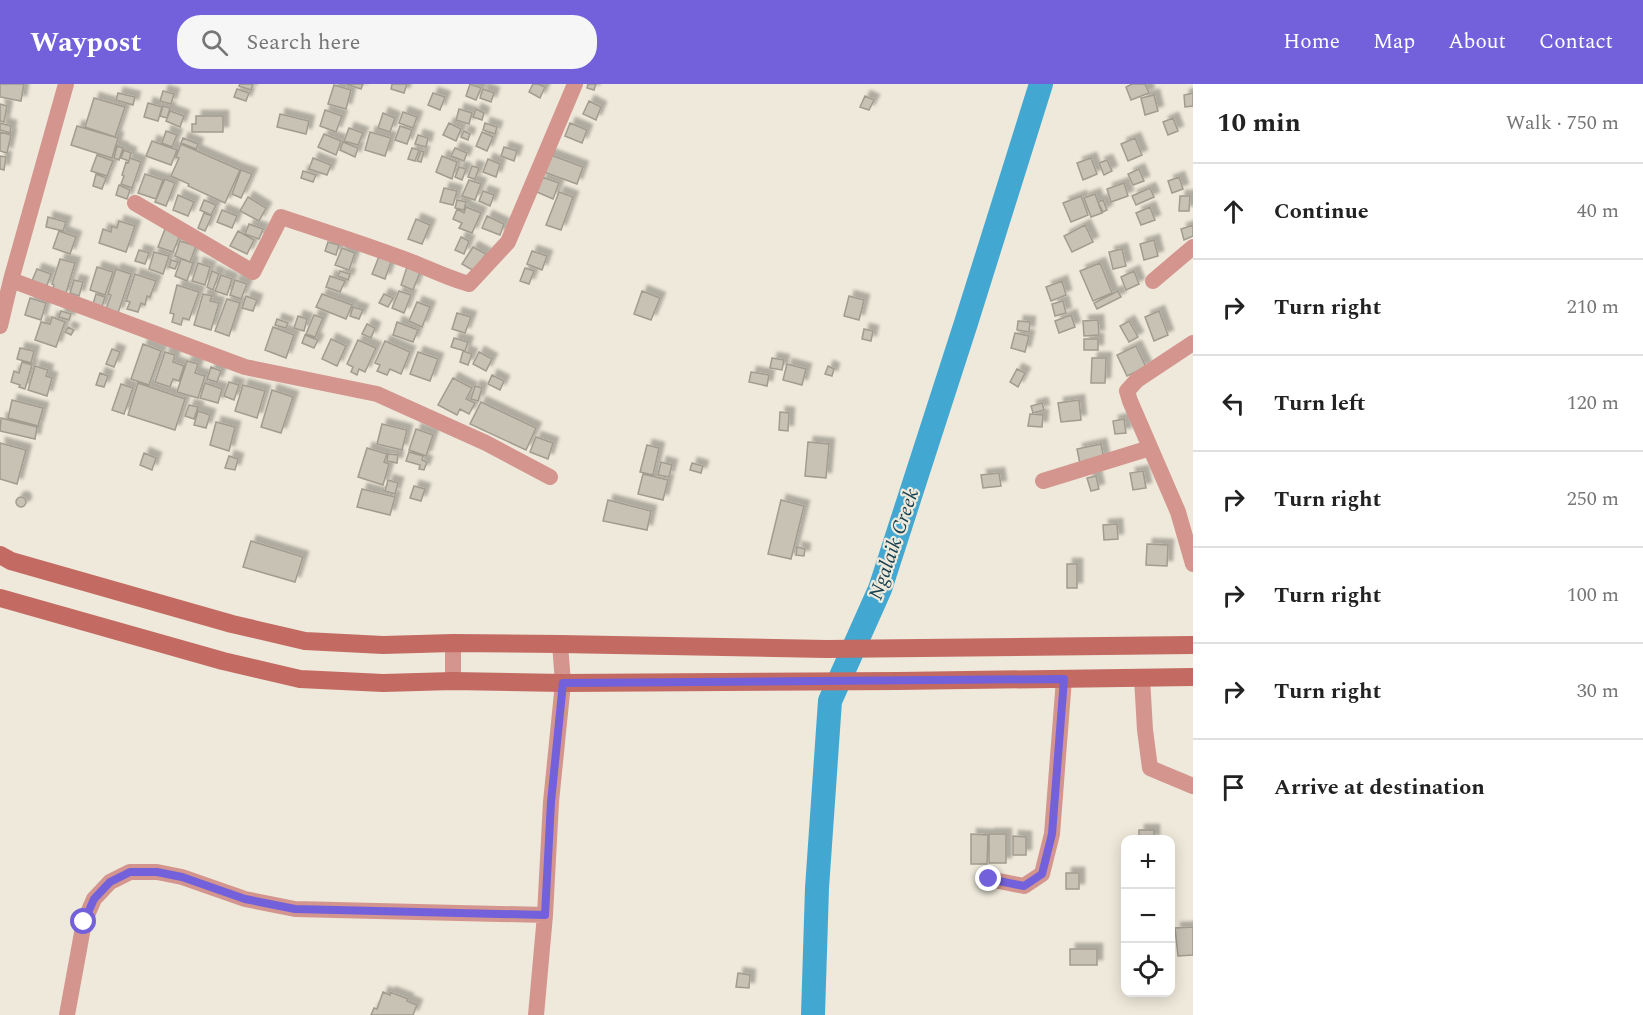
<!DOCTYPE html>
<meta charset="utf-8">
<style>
:root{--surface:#fff;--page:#f6f6f6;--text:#222;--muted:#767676;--line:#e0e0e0;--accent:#7261db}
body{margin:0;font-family:Spectral,serif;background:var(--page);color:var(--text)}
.controls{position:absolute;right:18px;bottom:18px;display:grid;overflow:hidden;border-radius:12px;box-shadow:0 3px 15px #0003}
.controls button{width:54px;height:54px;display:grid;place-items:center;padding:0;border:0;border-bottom:2px solid var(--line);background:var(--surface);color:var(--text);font:30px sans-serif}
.stop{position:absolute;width:18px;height:18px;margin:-14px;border:4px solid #7261db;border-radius:50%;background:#fff}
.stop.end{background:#7261db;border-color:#fff;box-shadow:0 2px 6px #0008}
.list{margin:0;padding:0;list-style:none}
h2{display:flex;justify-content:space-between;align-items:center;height:78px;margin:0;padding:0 24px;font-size:26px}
h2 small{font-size:20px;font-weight:400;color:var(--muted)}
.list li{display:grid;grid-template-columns:39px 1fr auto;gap:18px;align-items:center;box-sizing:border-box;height:96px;padding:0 24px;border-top:2px solid var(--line)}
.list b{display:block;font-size:22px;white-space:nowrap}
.list em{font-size:20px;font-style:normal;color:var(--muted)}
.icon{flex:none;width:33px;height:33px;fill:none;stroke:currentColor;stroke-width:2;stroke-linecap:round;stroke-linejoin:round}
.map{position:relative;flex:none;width:1193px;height:931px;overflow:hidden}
header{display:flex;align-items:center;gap:36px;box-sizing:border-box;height:84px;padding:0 30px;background:var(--accent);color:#fff}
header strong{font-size:28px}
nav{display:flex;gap:33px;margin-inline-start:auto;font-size:21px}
.search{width:420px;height:54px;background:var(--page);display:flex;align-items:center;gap:15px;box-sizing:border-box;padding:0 21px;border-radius:24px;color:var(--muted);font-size:22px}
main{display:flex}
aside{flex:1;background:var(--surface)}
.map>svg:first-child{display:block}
</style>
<header>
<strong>Waypost</strong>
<div class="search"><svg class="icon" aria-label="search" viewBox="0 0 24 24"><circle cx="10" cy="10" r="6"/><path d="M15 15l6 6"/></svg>Search here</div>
<nav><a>Home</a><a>Map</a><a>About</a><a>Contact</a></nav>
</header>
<main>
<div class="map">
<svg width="1193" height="931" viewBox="0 0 1193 931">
<defs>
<filter id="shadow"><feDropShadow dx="5.5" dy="-5.5" stdDeviation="1.5" flood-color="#0004"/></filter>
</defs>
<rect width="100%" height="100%" fill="#eee9da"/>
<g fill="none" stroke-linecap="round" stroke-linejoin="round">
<path stroke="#43a8d1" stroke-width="24" d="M813,931L817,804L830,617L880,505L966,239L1041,0"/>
</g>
<path fill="#c7c2b4" stroke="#a19c8f" stroke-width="1.5" filter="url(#shadow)" d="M0,0H24L21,17L0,13Z
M240,0H253L251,6L239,2Z
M346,0H363L361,5Z
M392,0H407L404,9L391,5Z
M470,0L481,4L476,16L466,12Z
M533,0H538L545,3L540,14L529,8Z
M588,0H596L594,6L587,4Z
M1132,0H1145L1149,9L1131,16L1126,3Z
M334,1L351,6L346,25L328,20Z
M237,5L249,9L246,17L234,13Z
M483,5L494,9L491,18L480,14Z
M163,7L174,10L171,20L160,17Z
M118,9L135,13L133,21L116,16Z
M433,9L445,13L440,26L428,21Z
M1193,9V22L1185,23L1184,11Z
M1154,11L1158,27L1145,31L1141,14Z
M865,12L874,16L869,26L860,23Z
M94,14L125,23L115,53L85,43Z
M589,17L601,23L596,36L583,30Z
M148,19L162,23L158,37L144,33Z
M0,20L7,22L4,38L0,37Z
M163,22L170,24L167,34L160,32Z
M459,25L472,29L469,40L456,36Z
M476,25L484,29L482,36L473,33Z
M325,26L342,32L336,48L320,42Z
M170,27L184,32L180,43L166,37Z
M403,28L417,33L413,44L399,39Z
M383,29L395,34L390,48L378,44Z
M280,30L309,37L306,50L277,43Z
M196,32H223V48H192V40H196Z
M1173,34L1178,47L1168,51L1163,38Z
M0,39L11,42L10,49L0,46Z
M449,39L461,45L456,57L443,51Z
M485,39L497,43L495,50L483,46Z
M570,39L587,46L582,59L565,52Z
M77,42L118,54L112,74L71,61Z
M400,42L412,46L407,60L395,56Z
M349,44L363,49L358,61L344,57Z
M166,47L177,51L172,63L162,59Z
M464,47L470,50L468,56L461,53Z
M0,48L11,51L7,69L0,67Z
M370,48L391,54L385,72L365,66Z
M482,48L493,53L487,67L476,62Z
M324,50L341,57L336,71L318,63Z
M418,51L428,54L426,63L415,60Z
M183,54L198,60L196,65L181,59Z
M1135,54L1142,71L1128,77L1121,60Z
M152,57L177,66L171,81L146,72Z
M343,58L358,64L355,73L340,66Z
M181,60L240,86L225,119L188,102L189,100L171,92L179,74L176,73Z
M117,62L123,64L119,76L114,74Z
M504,63L517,67L514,77L501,72Z
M412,64L419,66L415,77L408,75Z
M455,64L467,69L464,77L451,72Z
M124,66L131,69L129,77L121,74Z
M421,67L424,68L421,78L417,77Z
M548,70L583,83L577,100L541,87Z
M97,71L113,77L107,92L91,87Z
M0,72L6,73L4,86L0,85Z
M442,72L457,78L452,95L436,88Z
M130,74L141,78L132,104L121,100L124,92L122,91L126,78L128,79Z
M313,74L331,81L327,91L309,85Z
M1091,74L1097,90L1083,96L1077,79Z
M488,75L500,80L496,93L483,88Z
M1107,76L1112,87L1104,91L1099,79Z
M472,82L479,84L475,95L468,93Z
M459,83L466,85L462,96L455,93Z
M1139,85L1144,97L1133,101L1128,90Z
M241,86L252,90L241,114L232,110Z
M303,87L316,91L313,98L301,94Z
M96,90L106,94L102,105L93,102Z
M145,90L163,96L156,115L138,109Z
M542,93L559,99L553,115L537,108Z
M1179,93L1183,105L1172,109L1168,97Z
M165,95L175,99L166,122L155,118Z
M469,96L481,100L475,116L462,112Z
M1124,99L1128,112L1111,118L1107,105Z
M119,101L130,106L127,115L116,111Z
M444,104L457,107L453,121L440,118Z
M1150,104L1154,113L1136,121L1132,112Z
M483,107L494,111L490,122L479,117Z
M559,108L573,113L561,146L546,141Z
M1095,110L1102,129L1091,133L1084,114Z
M178,111L194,118L188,132L173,126Z
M1081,112L1088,131L1071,138L1063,119Z
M1180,112H1190L1189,127H1179Z
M248,113L266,124L259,137L240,127Z
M204,116L216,121L211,131L200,126Z
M457,116L466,118L464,126L455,124Z
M1103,116L1107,126L1103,128L1098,118Z
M466,123L481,129L472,149L459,144L462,139L453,135L457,125L464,129Z
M1150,123L1155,136L1141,141L1136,129Z
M222,126L237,132L232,144L217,138Z
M204,129L212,132L205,147L198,144Z
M487,132L504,140L500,151L482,144Z
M48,133L66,138L63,147L46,143Z
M416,135L430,141L422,160L408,155Z
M119,137L135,142L126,168L99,159L103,145L111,148L112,142L117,144Z
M249,140L263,145L259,155L245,150Z
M1085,141L1093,158L1072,168L1064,152Z
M1193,141V152L1184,156L1181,145Z
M165,145L180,151L173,168L158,163Z
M59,147L76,153L70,170L53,164Z
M238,147L254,156L247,170L230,162Z
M461,153L469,157L464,170L455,166Z
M1154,156L1158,172L1144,176L1140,160Z
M180,157L196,162L190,178L175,172Z
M328,158L339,161L336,171L325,167Z
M473,163L486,170L474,187L462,180Z
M342,164L355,169L349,186L335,181Z
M1122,165L1126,182L1113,185L1109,168Z
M139,166L149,169L145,180L135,177Z
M532,167L547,172L542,186L527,180Z
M154,168L169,172L163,190L149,185Z
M380,170L392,175L385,195L372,190Z
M60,175L75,179L65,212L52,208L54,201L52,200Z
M181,175L193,179L187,197L175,192Z
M171,176L178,178L175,185L169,183Z
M198,179L210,183L205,201L192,197Z
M1100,179L1112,209L1093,217L1080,187Z
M97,183L113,188L105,211L90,206Z
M407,183L420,188L413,206L401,201Z
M525,184L534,187L529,200L520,197Z
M37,185L51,190L46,204L31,199Z
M116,185L131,190L118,229L106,225L111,211L108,210Z
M212,187L219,190L213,206L207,203Z
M340,187L350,190L348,196L338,192Z
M1134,187L1139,200L1126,206L1121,193Z
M135,190L156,197L150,213L147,212L145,221L141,219L138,228L127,225L130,218L126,217Z
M221,191L232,195L227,211L215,207Z
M330,192L345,197L340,208L326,203Z
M74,196L83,198L79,212L70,209Z
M235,196L247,200L241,215L230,211Z
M1062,197L1066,211L1051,217L1046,203Z
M177,201L199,208L189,236L183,234L181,241L172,238L174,230L170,229Z
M399,207L411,211L404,229L392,224Z
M642,207L660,214L651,236L634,230Z
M1118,207L1121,213L1097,225L1094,219Z
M96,210L105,213L101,226L92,223Z
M203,210L212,212L210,217L219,219L211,246L194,241Z
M322,210L352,221L346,235L316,223Z
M384,210L393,214L388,223L379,219Z
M246,212L257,216L253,227L242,224Z
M849,212L864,216L859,236L844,232Z
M30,214L46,219L41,236L25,231Z
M227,215L240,219L229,252L215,247Z
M1063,217L1066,229L1055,232L1052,220Z
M417,218L430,223L422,243L409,237Z
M353,223L363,226L359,235L350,232Z
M61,227L71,230L69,236L59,233Z
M1159,227L1168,251L1154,257L1145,233Z
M457,229L471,233L465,249L452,245Z
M314,231L323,234L315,253L306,250Z
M1071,231L1075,243L1059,249L1055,237Z
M298,232L307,235L304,247L294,244Z
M52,233L65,238L56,263L35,256L41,238L50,240Z
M277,235L288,239L286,244L275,241Z
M1098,236L1099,251L1084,252L1083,237Z
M1018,237L1030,238L1029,248L1017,246Z
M1129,237L1138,253L1129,258L1120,242Z
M397,238L418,246L413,258L393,251Z
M367,240L375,244L371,254L362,250Z
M68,243L74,246L71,251L65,248Z
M273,243L294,251L286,274L265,266Z
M864,245L873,247L871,257L862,255Z
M1015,249L1029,252L1025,268L1011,264Z
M305,251L318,256L314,264L302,259Z
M454,254L468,258L465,267L451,263Z
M331,255L346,262L337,282L322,275Z
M1084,255H1098V266H1084Z
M358,256L376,264L365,288L359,285L357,291L351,288L353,283L347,280Z
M385,257L410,268L401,290L390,285L387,291L377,287L380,281L375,279Z
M143,260L161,267L149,301L131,295Z
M1136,262L1146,283L1127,292L1117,271Z
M20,264L34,267L31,279L17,275Z
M112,265L120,268L114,283L106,280Z
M463,267L472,270L468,281L460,278Z
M165,268L175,271L173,278L184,282L179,297L173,295L170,303L155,298Z
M418,268L438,275L430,297L410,290Z
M479,268L492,275L486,287L473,280Z
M772,274L784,276L782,286L770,284Z
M1092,274H1106L1105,299H1091Z
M187,277L198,280L195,289L205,292L198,314L177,308Z
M22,278L32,281L25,305L19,303L20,301L11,298L14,287L19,289Z
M787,280L806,285L802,301L783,296Z
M35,282L48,286L46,292L52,294L47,312L28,306Z
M828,282L834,285L832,292L825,290Z
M211,283L221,287L217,298L207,295Z
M1017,285L1025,289L1018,303L1010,298Z
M751,288L769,291L767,302L749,298Z
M100,289L108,292L104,303L96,301Z
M492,291L504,297L500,306L488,300Z
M453,294L472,304L466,315L475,319L469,330L460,325L457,331L438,321Z
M229,298L239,301L234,316L224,312Z
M138,299L185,315L175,346L128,331Z
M205,299L222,305L218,319L200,314Z
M121,300L133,304L124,330L112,326Z
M243,301L265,307L257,334L235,327Z
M475,302L482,304L478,317L471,315Z
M272,306L293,313L281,349L261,343Z
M12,316L43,324L38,342L8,334Z
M1079,316L1081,336L1061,338L1058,319Z
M481,318L536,344L526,366L470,340Z
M1042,319L1044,326L1033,329L1031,322Z
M189,321L198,323L194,335L185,332Z
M198,327L210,331L206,344L194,341Z
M780,328L789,329L788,347L779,346Z
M1030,330L1043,331L1042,343L1028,342Z
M1,334L37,343L35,355L0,347Z
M1124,335L1126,349L1115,350L1113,337Z
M216,338L235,343L229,367L210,361Z
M382,340L407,346L402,366L377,360Z
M416,345L433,351L426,372L409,366Z
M536,353L553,359L548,375L530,368Z
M808,358L829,360L826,394L805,392Z
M0,359L26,366L17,400L0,395Z
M1101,360L1104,375L1080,380L1077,365Z
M647,361L659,364L653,391L640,388Z
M367,364L387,370L384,378L389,380L383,401L358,393Z
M409,368L423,372L422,376L427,378L424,386L419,385L420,381L406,377Z
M144,369L156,374L152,386L140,381Z
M388,370L398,371L397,379L387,377Z
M229,372L238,375L235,386L225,384Z
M661,378L672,381L669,393L658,391Z
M692,379L703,382L701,389L690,386Z
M1143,387L1146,404L1133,406L1130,389Z
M999,389L1001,402L983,404L981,391Z
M643,390L668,396L663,416L638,410Z
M1096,392L1099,405L1091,407L1087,394Z
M388,396L398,399L395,410L385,407Z
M414,402L425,405L421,417L410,414Z
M362,405L395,413L390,431L357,423Z
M16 418a5 5 0 1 1 10 0a5 5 0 1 1-10 0Z
M608,416L651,427L647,446L603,437Z
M781,416L804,422L791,475L768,470Z
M1117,440L1118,455L1104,456L1103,441Z
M251,457L303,473L295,498L243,483Z
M1147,460L1168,461L1167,482L1146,481Z
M797,463L805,465L804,472L796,471Z
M1067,480H1077V504H1067Z
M1139,746H1154V756H1139Z
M971,750L988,751L987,780H971Z
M989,750H1006V779H989Z
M1013,752L1026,753V771H1013Z
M1066,789H1079V805H1066Z
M1193,843V871L1178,872L1175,844Z
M1070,865H1097V881H1070Z
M738,889L750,891L749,904L736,903Z
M383,908L390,911V908L408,915L407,917L417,921L413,931H371L374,924L377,925Z"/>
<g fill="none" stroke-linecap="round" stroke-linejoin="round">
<path stroke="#d3958e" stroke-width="16" d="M135,119L253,188L281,133C323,147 364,160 404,175C426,183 447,194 469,200L508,158L575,0
M11,196L245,283L377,310L486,359L550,393
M1153,197L1193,163
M0,242L11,196L66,0
M1193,259L1137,296L1127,307L1130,317L1178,428L1193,480
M1043,397L1150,364
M453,559V597
M1142,594L1145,646L1150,684L1193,702
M989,795L1024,802L1042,790L1052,750L1064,595
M67,931L84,838L94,815L110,798L130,788H157L182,793L245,815L295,825L545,831
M536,931L545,831L551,718L563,599L560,560"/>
<path stroke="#c36a62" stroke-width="18" d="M0,471L11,477L232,540L305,557L383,561L453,559L560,560L826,565L1193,561
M0,514L223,577L300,595L383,599L453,597L563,599L898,597L1193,593"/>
</g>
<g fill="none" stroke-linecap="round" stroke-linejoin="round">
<path stroke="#7261db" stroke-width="8" d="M84,838L94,815L110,798L130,788H157L182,793L245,815L295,825L545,831L551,718L563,599L1064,595L1052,750L1042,790L1024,802L989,795"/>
</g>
<g text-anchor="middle" stroke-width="4.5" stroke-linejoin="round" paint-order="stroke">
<g font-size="20" font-style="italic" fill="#154052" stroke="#eee9da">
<text transform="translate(893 460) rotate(-71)" y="7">Ngalaik Creek</text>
</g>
</g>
</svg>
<div class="controls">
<button>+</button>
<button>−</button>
<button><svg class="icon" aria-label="locate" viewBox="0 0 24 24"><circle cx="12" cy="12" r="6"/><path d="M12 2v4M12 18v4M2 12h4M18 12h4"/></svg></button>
</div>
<div class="stop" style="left:84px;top:838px"></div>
<div class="stop end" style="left:989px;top:795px"></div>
</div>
<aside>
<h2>10 min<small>Walk · 750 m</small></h2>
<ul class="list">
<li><svg class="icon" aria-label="ahead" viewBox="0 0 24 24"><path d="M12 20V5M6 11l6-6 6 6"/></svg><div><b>Continue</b></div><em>40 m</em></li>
<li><svg class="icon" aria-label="right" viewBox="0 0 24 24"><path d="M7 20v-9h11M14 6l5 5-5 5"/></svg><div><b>Turn right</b></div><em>210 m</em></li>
<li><svg class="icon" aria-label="left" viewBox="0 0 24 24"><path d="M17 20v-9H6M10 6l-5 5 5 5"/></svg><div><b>Turn left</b></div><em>120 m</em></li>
<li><svg class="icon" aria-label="right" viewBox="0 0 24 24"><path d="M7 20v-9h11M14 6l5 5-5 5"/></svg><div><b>Turn right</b></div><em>250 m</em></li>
<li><svg class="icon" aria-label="right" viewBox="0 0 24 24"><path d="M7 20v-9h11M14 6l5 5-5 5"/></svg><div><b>Turn right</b></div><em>100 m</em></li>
<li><svg class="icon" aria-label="right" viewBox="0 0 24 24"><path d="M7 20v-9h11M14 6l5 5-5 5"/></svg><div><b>Turn right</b></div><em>30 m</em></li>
<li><svg class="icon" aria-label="arrive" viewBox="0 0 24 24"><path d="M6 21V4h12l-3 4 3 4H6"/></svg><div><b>Arrive at destination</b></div></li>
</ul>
</aside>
</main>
